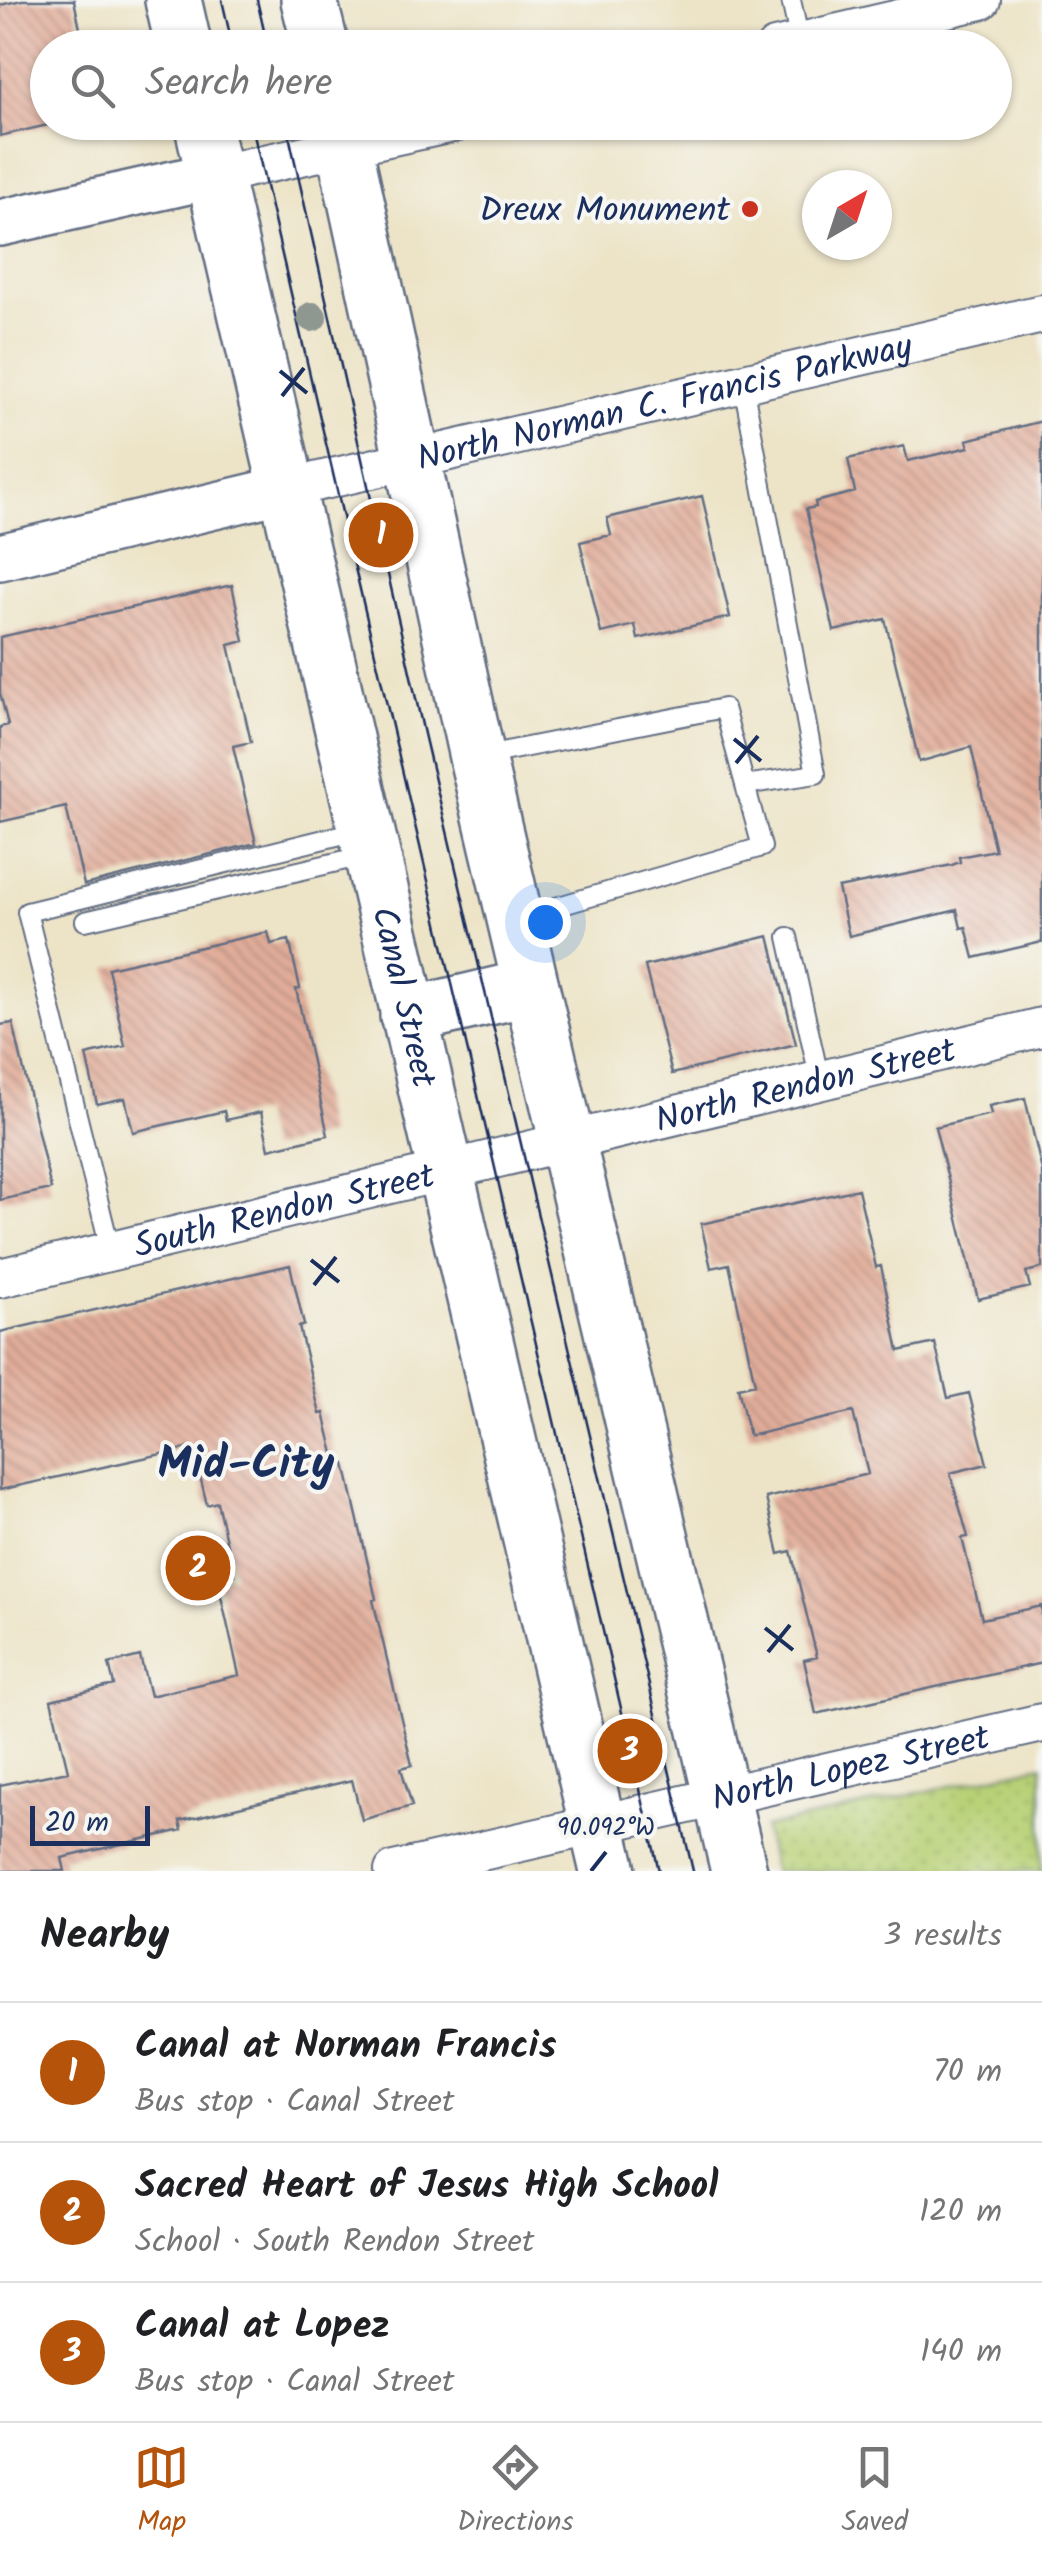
<!DOCTYPE html>
<meta charset="utf-8">
<style>
:root{--surface:#fff;--page:#f2f2f2;--text:#202124;--muted:#757577;--line:#e0e0e0;--accent:#b45309}
body{margin:0;font-family:Kalam,sans-serif;background:var(--page);color:var(--text)}
.compass{position:absolute;left:802px;top:170px;width:90px;height:90px;border-radius:50%;background:var(--surface);box-shadow:0 2px 8px #0004;rotate:39deg}
.scale{position:absolute;left:30px;bottom:25px;width:120px;box-sizing:border-box;padding-left:10px;border:5px solid #1b2f5e;border-top:0;font-size:28px;line-height:35px;white-space:nowrap;color:#1b2f5e;-webkit-text-stroke:8px #f6f6f2;paint-order:stroke}
.you{position:absolute;left:545px;top:922px;width:35px;height:35px;margin:-25px;border:8px solid #fff;border-radius:50%;background:#1a73e8;box-shadow:0 0 0 15px #1a73e833}
.badge{display:grid;place-items:center;width:65px;height:65px;border-radius:50%;background:var(--accent);color:#fff;font-size:32px;font-weight:700}
.pin{position:absolute;translate:-50% -50%;border:5px solid #fff;box-shadow:0 2px 10px #0006}
.list{margin:0;padding:0;list-style:none}
h2{display:flex;justify-content:space-between;align-items:center;height:130px;margin:0;padding:0 40px;font-size:42px}
h2 small{font-size:32px;font-weight:400;color:var(--muted)}
.list li{display:grid;grid-template-columns:65px 1fr auto;gap:30px;align-items:center;box-sizing:border-box;height:140px;padding:0 40px;border-top:2px solid var(--line)}
.list b{display:block;font-size:38px;white-space:nowrap}
.list p{margin:0;font-size:32px;white-space:nowrap;color:var(--muted)}
.list em{font-size:32px;font-style:normal;color:var(--muted)}
.icon{flex:none;width:55px;height:55px;fill:none;stroke:currentColor;stroke-width:2;stroke-linecap:round;stroke-linejoin:round}
.map{position:relative;flex:none;width:1042px;height:1871px;overflow:hidden}
.search{position:absolute;background:var(--surface);box-shadow:0 2px 8px #0004;left:30px;right:30px;top:30px;height:110px;display:flex;align-items:center;gap:25px;box-sizing:border-box;padding:0 35px;border-radius:55px;color:var(--muted);font-size:38px}
.sheet{height:550px;background:var(--surface)}
nav{display:flex;justify-content:space-around;align-items:center;box-sizing:border-box;height:140px;border-top:2px solid var(--line);background:var(--surface);font-size:28px;color:var(--muted)}
nav a{display:grid;justify-items:center;gap:5px}
nav .on{color:var(--accent)}
.map>svg:first-child{display:block}
</style>
<div class="map">
<svg width="1042" height="1871" viewBox="0 0 1042 1871">
<defs>
<pattern id="grass-dots" width="8" height="8" patternUnits="userSpaceOnUse" patternTransform="scale(2.5)"><rect width="8" height="8" fill="#b8d176"/><path d="M2 2h.1M6 6h.1" fill="none" stroke="#9eb468" stroke-width="1.8" stroke-linecap="round"/></pattern>
<pattern id="building-back-hatch" width="6" height="6" patternUnits="userSpaceOnUse" patternTransform="scale(2.5)"><rect width="6" height="6" fill="#e2ad9a"/><path d="M-1 5l2 2M0 0l6 6M5-1l2 2" fill="none" stroke="#b68d81"/></pattern>
</defs>
<rect width="100%" height="100%" fill="#f6f6f2"/>
<filter id="ink" filterUnits="userSpaceOnUse"><feTurbulence type="fractalNoise" baseFrequency=".01" numOctaves="2"/><feDisplacementMap in="SourceGraphic" scale="20" xChannelSelector="R" yChannelSelector="G"/><feConvolveMatrix kernelMatrix="1 2 1 2 8 2 1 2 1" color-interpolation-filters="sRGB"/></filter>
<filter id="wash" filterUnits="userSpaceOnUse"><feTurbulence type="fractalNoise" baseFrequency=".0048" numOctaves="4" result="noise"/><feDisplacementMap in="SourceGraphic" scale="40" xChannelSelector="R" yChannelSelector="G"/><feGaussianBlur stdDeviation="2.25" result="paint"/><feColorMatrix in="noise" values="0 0 0 0 0 0 0 0 0 0 0 0 0 0 0 0 0 1.4 0 .05"/><feComposite in="paint" operator="in"/></filter>
<g filter="url(#wash)">
<rect width="100%" height="100%" fill="#ede4c7"/>
<path fill="url(#grass-dots)" stroke="#6a806a" stroke-width="2.5" d="M1042,1765V1871H774L764,1828Z"/>
<g id="blocks">
<path fill="url(#building-back-hatch)" d="M22,0H74L84,48H48V125L0,136V5Z
M1042,421V942L974,958L966,927L961,928L957,910L849,936L838,888L952,865L960,862L959,857L995,850L971,747L919,762L885,619L834,631L806,509L816,507L815,502L855,492L848,459L904,446L908,461L969,447L967,440Z
M702,496L730,617L638,639L635,625L601,633L580,542L611,535L607,518Z
M232,585L244,641L229,645L251,742L233,746L256,843L84,885L66,807L0,822V727L8,725L0,693V637Z
M268,932L271,944L289,940L300,988L296,989L328,1135L269,1149L261,1112L226,1120L224,1111L133,1132L125,1098L97,1104L86,1055L125,1046L108,968Z
M769,936L796,1044L672,1074L645,966Z
M13,1023L51,1189L0,1200V1025Z
M1025,1098L1042,1171V1268L1026,1272L1030,1287L978,1299L935,1127L991,1114L989,1106Z
M858,1189L876,1267L881,1266L899,1351L935,1343L948,1398L969,1393L987,1464L950,1473L968,1537L962,1538L982,1619L1042,1606V1663L816,1714L804,1660L817,1657L791,1551L779,1554L766,1498L868,1474L853,1412L749,1436L738,1388L755,1384L729,1264L711,1268L701,1224Z
M290,1265L304,1325L299,1327L320,1414L324,1413L337,1466L345,1464L376,1599L373,1600L412,1765L401,1768L412,1806L362,1820L352,1780L180,1821L182,1830L62,1858L65,1871H0V1785L68,1771L51,1700L114,1685L109,1664L140,1656L150,1696L239,1675L217,1579L234,1575L217,1502L207,1505L193,1447L0,1490V1332Z"/>
</g>
</g>
<g filter="url(#ink)">
<use href="#blocks" fill-opacity="0" stroke="#646e83" stroke-width="2.5"/>
<g fill="none" stroke-linecap="round" stroke-linejoin="round">
<defs>
<path id="service" d="M791,0L800,42
M482,756L724,708L745,785L816,774L743,384
M521,917L762,847L745,785
M85,921L367,855
M788,937L820,1081
M111,1252L27,912L361,830"/>
<g id="minor">
<path d="M775,48L981,0"/>
<path d="M214,175L457,122"/>
<path id="s1" d="M289,488L1042,314"/>
<path id="s2" d="M0,1278L1042,1027"/>
<path id="s3" d="M394,1871L1042,1723"/>
</g>
<path id="tertiary" d="M0,223L214,175
M0,557L289,488"/>
<g id="primary">
<path d="M173,0L184,48"/>
<path d="M309,0L321,48"/>
<path id="s4" d="M202,122L608,1871"/>
<path d="M339,122L477,757L739,1871"/>
<path d="M408,1016L531,987"/>
</g>
</defs>
<use href="#service" stroke="#646e83" stroke-width="22"/>
<use href="#minor" stroke="#646e83" stroke-width="42"/>
<use href="#tertiary" stroke="#646e83" stroke-width="50"/>
<use href="#primary" stroke="#646e83" stroke-width="60"/>
<use href="#service" stroke="#fff" stroke-width="18"/>
<use href="#minor" stroke="#fff" stroke-width="38"/>
<use href="#tertiary" stroke="#fff" stroke-width="45"/>
<use href="#primary" stroke="#fff" stroke-width="55"/>
<path stroke="#1b2f5e" stroke-width="2.5" d="M222,0L233,48
M257,0L268,48
M251,122L659,1871
M286,122L424,734L693,1871"/>
</g>
<circle fill="#8f9791" cx="312" cy="317" r="15"/>
</g>
<path fill="none" stroke="#1b2f5e" stroke-width="4" d="M280,371L307,393M282,396L304,368M734,739L761,761M736,763L758,736M311,1260L339,1282M314,1285L336,1257M765,1628L793,1650M768,1652L790,1625M591,1871L606,1852"/>
<circle fill="#c8321e" stroke="#f6f6f2" stroke-width="4" cx="750" cy="209" r="10"/>
<g text-anchor="middle" stroke-width="8" stroke-linejoin="round" paint-order="stroke">
<g font-size="35" fill="#1b2f5e" stroke="#f6f6f2" text-anchor="end">
<text x="730" y="221">Dreux Monument</text>
</g>
<g font-size="35" fill="#1b2f5e" stroke="#f6f6f2">
<text dy="12" stroke="none"><textPath href="#s1" startOffset="385">North Norman C. Francis Parkway</textPath></text>
<text dy="12" stroke="none"><textPath href="#s4" startOffset="898">Canal Street</textPath></text>
<text dy="12" stroke="none"><textPath href="#s2" startOffset="828">North Rendon Street</textPath></text>
<text dy="12" stroke="none"><textPath href="#s2" startOffset="292">South Rendon Street</textPath></text>
<text dy="12" stroke="none"><textPath href="#s3" startOffset="468">North Lopez Street</textPath></text>
</g>
<g font-size="45" font-weight="bold" fill="#1b2f5e" stroke="#f6f6f2">
<text x="246" y="1478">Mid-City</text>
</g>
</g>
<g font-size="25" text-anchor="middle" fill="#1b2f5e" stroke="#f6f6f2" stroke-width="8" stroke-linejoin="round" paint-order="stroke">
<text x="606" y="1835">90.092°W</text>
</g>
</svg>
<svg class="compass" viewBox="-18 -18 36 36"><path d="M0-13l5 13h-10z" fill="#e53935"/><path d="M0 13l5-13h-10z" fill="#757577"/></svg>
<div class="scale">20 m</div>
<div class="you"></div>
<div class="pin badge" style="left:381px;top:535px">1</div>
<div class="pin badge" style="left:198px;top:1568px">2</div>
<div class="pin badge" style="left:630px;top:1751px">3</div>
<div class="search"><svg class="icon" aria-label="search" viewBox="0 0 24 24"><circle cx="10" cy="10" r="6"/><path d="M15 15l6 6"/></svg>Search here</div>
</div>
<section class="sheet">
<h2>Nearby<small>3 results</small></h2>
<ul class="list">
<li><span class="badge">1</span><div><b>Canal at Norman Francis</b><p>Bus stop · Canal Street</p></div><em>70 m</em></li>
<li><span class="badge">2</span><div><b>Sacred Heart of Jesus High School</b><p>School · South Rendon Street</p></div><em>120 m</em></li>
<li><span class="badge">3</span><div><b>Canal at Lopez</b><p>Bus stop · Canal Street</p></div><em>140 m</em></li>
</ul>
</section>
<nav>
<a class="on"><svg class="icon" aria-label="map" viewBox="0 0 24 24"><path d="M3 6l6-2 6 2 6-2v14l-6 2-6-2-6 2zM9 4v14M15 6v14"/></svg>Map</a>
<a><svg class="icon" aria-label="directions" viewBox="0 0 24 24"><path d="M12 3l9 9-9 9-9-9zM9 14v-3h6M13 9l2 2-2 2"/></svg>Directions</a>
<a><svg class="icon" aria-label="saved" viewBox="0 0 24 24"><path d="M7 4h10v16l-5-4-5 4z"/></svg>Saved</a>
</nav>
